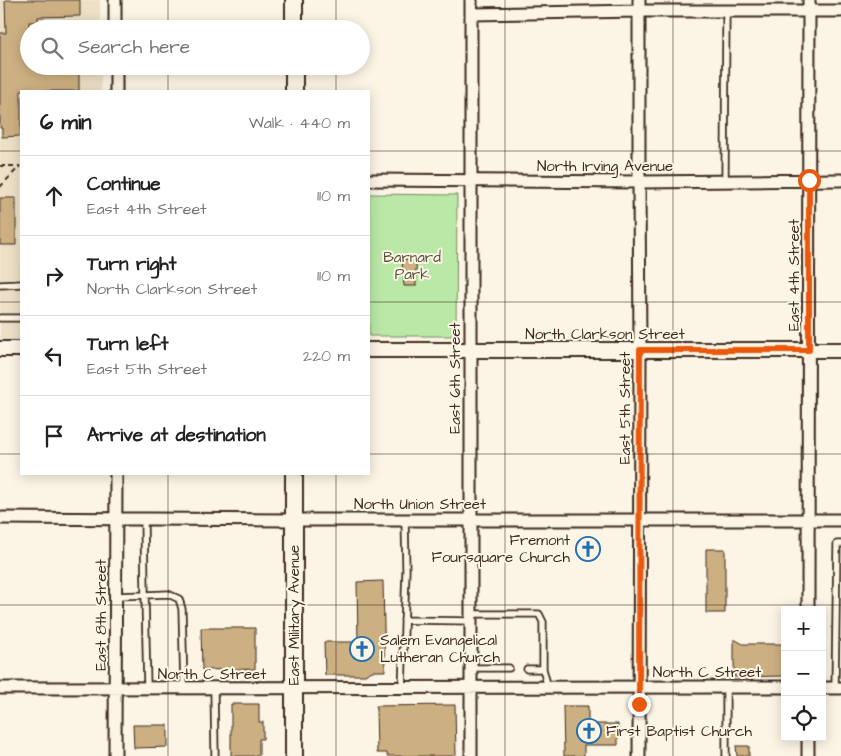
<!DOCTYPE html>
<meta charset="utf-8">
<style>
:root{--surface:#fff;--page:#f2f2f2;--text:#222;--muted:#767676;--line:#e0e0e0}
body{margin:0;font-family:"Architects Daughter",sans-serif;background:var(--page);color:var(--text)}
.controls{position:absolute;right:15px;bottom:15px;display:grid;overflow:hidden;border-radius:0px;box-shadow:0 2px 12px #0003}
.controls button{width:45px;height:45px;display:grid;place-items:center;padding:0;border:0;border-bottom:1px solid var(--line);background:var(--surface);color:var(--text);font:25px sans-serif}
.stop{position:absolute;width:15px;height:15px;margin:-11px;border:4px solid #ea580c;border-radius:50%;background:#fff}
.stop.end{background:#ea580c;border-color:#fff;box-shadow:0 1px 5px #0008}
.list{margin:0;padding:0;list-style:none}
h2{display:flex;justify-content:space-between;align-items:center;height:65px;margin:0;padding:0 20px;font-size:21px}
h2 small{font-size:16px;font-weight:400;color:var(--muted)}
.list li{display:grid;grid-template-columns:32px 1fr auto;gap:15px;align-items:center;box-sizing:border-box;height:80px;padding:0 20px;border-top:1px solid var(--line)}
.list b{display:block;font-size:19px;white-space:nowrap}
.list p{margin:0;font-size:16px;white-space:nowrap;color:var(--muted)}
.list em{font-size:16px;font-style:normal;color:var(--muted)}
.icon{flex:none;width:28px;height:28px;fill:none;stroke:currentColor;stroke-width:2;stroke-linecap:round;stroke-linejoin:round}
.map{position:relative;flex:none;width:841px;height:756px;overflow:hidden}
.search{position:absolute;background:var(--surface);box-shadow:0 2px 12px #0003;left:20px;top:20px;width:350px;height:55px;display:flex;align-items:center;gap:12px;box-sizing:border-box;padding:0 18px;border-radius:28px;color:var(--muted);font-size:19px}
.panel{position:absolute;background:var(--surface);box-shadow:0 2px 12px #0003;left:20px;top:90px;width:350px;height:385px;border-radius:0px}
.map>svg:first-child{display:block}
</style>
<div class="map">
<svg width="841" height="756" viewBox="0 0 841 756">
<rect width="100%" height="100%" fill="#fcf5e5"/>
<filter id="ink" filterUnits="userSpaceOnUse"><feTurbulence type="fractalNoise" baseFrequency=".02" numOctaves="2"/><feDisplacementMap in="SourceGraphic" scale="10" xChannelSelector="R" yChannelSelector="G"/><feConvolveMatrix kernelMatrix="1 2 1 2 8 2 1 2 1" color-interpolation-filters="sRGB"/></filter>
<g filter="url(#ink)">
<path fill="#eee0c7" d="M0,0H100L101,29H29V66H101V91H21V341H0Z"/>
<path fill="#bae8a7" stroke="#7a8962" d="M369,194L457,195L456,336H369Z"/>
<path fill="#cdb082" stroke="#3b2a1e" d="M5,0H80V16L38,17V22H29V66H79V91H21V136L2,137V128H0V33H6Z
M0,198H16V245H0Z
M402,259L416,260V286H404Z
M706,549H725V613H706Z
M383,581L385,671H372L365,675H325L324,642H358L357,582Z
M201,628H255V669L202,670Z
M734,639L743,644H785V676L734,677Z
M231,704H259V722H263V739H259V756H231Z
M455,705L456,756H387V753H377L376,706Z
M563,706H588V724H618V745H584V756H564Z
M133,725H168V747L134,748Z
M736,746H749V756H737Z"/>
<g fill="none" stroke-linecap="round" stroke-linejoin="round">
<defs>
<path id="service" d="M725,181L726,11
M0,285L21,284
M0,318H21
M144,518L145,595L168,594L179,599L182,609L184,688
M116,596L145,595L147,688
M471,614H539L543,622V669L548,688
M404,620L471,621
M471,668H509
M527,669H543
M835,688L837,544H841
M214,689L215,756
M402,689L406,570L405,519
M726,756V687"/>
<path id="minor" d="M115,0V29
M471,0V756
M471,14L639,11H841
M116,66V91
M369,180L639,182L841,180
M0,518L294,520H841
M808,610L809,0
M0,688L785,687
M822,688H841
M808,737V756
M115,756L116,474
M639,756L640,350L639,182V0"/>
<path id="tertiary" d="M0,349H21
M369,350H841"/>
<path id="secondary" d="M294,29V0
M294,91V66
M294,474V756"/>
</defs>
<use href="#service" stroke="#3b2a1e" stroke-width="9"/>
<use href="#minor" stroke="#3b2a1e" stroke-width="15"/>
<use href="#tertiary" stroke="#3b2a1e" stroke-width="18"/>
<use href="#secondary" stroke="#3b2a1e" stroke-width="20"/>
<path stroke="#3b2a1e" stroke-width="2" stroke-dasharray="5 4" stroke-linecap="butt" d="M0,166H20
M0,187L20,166"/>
<use href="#service" stroke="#fcf5e5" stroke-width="5.5"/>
<use href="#minor" stroke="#fcf5e5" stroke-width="11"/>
<use href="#tertiary" stroke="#fcf5e5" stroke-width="14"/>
<use href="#secondary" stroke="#fcf5e5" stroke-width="16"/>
</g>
</g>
<g fill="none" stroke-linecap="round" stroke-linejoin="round" filter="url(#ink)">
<path stroke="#ea580c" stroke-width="6" d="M639,704L640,350H809V180"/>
</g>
<path fill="none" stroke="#3b2a1e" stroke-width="1" stroke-opacity="0.55" d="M168,0V29M336,0V29M505,0V756M673,0V756M168,66V91M336,66V91M0,151H21M369,151H841M0,302H21M369,302H841M0,454H21M369,454H841M168,474V756M336,474V756M0,605H841"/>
<defs>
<symbol id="church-ring" viewBox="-11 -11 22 22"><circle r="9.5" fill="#fcf5e5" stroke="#1f6fb2" stroke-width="1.5"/><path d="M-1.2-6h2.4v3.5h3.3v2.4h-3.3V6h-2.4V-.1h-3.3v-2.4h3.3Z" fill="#1f6fb2"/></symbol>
</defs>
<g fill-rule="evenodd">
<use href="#church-ring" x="574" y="535" width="28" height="28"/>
<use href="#church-ring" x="348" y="635" width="28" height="28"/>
<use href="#church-ring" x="575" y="717" width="28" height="28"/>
</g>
<g text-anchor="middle" stroke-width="4" stroke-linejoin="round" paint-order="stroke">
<g font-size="15" fill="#3b2a1e" stroke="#fcf5e5">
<text x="605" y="171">North Irving Avenue</text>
<text transform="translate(794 275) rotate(-90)" y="5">East 4th Street</text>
<text x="605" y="339">North Clarkson Street</text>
<text transform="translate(455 378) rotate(-90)" y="5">East 6th Street</text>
<text transform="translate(625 408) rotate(-90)" y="5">East 5th Street</text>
<text x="420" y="509">North Union Street</text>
<text transform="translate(101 615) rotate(-90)" y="5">East 8th Street</text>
<text transform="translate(294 615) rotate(-90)" y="5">East Military Avenue</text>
<text x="707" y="677">North C Street</text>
<text x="212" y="679">North C Street</text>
</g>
<g font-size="15" fill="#545039" stroke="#fcf5e5">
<text x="412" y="262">Barnard<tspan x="412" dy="17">Park</tspan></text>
</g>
<g font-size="15" fill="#3b2a1e" stroke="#fcf5e5" text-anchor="start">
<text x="570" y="545" text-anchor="end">Fremont<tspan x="570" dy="17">Foursquare Church</tspan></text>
<text x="380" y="645">Salem Evangelical<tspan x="380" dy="17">Lutheran Church</tspan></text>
<text x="606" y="736">First Baptist Church</text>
</g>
</g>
</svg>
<div class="controls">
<button>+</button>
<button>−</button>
<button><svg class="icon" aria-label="locate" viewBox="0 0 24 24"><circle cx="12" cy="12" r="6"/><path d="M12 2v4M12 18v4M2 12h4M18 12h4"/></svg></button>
</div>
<div class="stop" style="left:809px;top:180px"></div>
<div class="stop end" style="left:639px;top:704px"></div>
<div class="search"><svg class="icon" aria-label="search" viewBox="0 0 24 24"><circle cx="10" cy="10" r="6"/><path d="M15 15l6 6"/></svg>Search here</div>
<section class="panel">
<h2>6 min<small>Walk · 440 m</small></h2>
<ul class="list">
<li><svg class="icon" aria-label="ahead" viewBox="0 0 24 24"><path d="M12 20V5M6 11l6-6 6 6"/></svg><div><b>Continue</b><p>East 4th Street</p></div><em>110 m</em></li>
<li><svg class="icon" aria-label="right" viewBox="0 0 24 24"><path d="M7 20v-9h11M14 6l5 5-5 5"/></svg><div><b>Turn right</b><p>North Clarkson Street</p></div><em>110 m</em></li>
<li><svg class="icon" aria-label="left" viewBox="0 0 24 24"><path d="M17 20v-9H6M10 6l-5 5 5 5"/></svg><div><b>Turn left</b><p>East 5th Street</p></div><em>220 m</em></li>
<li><svg class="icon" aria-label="arrive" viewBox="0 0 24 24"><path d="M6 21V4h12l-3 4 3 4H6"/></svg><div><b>Arrive at destination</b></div></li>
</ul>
</section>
</div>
